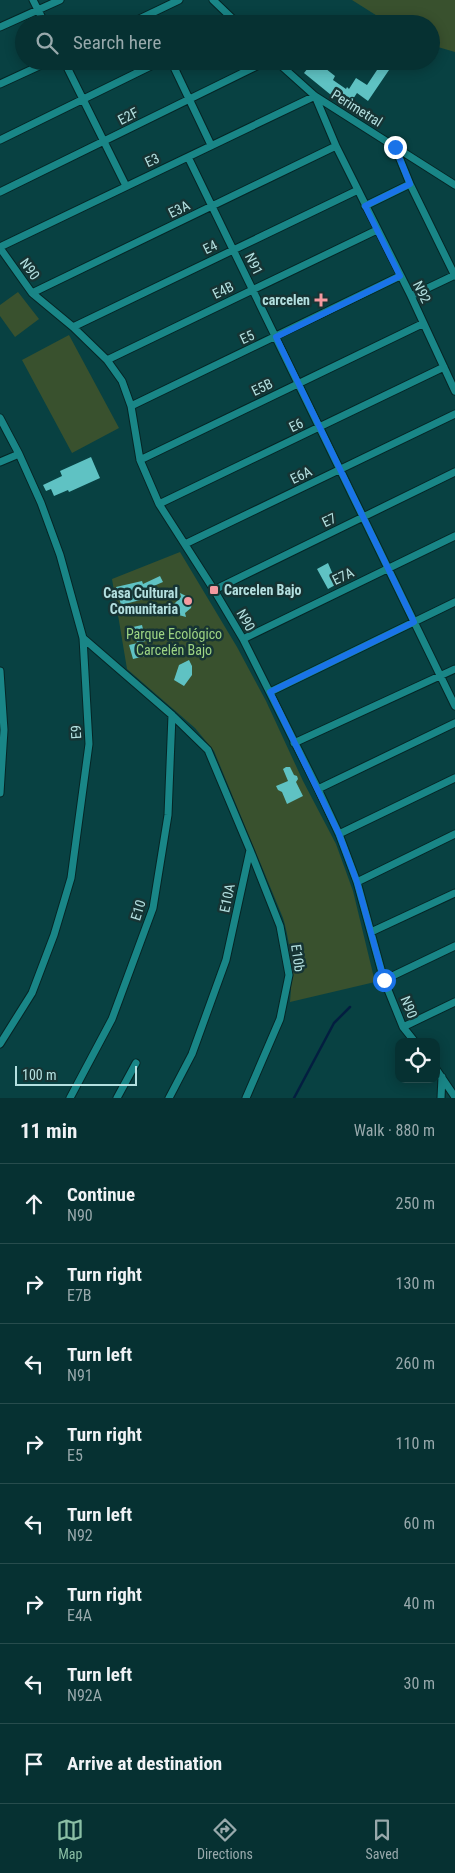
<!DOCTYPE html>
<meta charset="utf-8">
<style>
:root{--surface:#063132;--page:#0f393a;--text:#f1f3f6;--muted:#98a9ac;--line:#274c4d;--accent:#8abfa5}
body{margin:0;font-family:"Roboto Condensed",sans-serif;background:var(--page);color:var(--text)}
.controls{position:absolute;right:15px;bottom:15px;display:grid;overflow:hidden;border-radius:10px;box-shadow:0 2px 12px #0003}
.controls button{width:45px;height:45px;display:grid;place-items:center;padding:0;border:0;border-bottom:1px solid var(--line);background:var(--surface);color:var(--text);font:25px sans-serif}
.scale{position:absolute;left:15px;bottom:12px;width:122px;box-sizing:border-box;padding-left:5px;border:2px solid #b4e0e0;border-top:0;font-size:14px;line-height:18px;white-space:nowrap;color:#b4e0e0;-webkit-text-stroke:4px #163434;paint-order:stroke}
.stop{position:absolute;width:15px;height:15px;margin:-11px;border:4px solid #1a73e8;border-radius:50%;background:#fff}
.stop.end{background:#1a73e8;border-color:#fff;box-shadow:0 1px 5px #0008}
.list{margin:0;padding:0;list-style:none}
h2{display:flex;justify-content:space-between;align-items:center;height:65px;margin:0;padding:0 20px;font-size:21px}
h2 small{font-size:16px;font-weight:400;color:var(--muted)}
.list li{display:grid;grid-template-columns:32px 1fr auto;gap:15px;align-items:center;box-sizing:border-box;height:80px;padding:0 20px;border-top:1px solid var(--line)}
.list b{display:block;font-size:19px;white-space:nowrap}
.list p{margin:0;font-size:16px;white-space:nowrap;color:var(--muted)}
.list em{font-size:16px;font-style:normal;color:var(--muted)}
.icon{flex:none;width:28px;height:28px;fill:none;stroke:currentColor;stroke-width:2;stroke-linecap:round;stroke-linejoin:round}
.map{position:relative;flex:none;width:455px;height:1098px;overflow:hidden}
.search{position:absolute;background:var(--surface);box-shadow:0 2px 12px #0003;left:15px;right:15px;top:15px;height:55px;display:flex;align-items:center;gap:12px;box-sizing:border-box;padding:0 18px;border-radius:28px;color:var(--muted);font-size:19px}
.sheet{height:705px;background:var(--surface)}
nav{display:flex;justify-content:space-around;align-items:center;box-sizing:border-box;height:70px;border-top:1px solid var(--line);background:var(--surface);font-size:14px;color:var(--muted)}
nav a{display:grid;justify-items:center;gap:2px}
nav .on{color:var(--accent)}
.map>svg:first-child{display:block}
</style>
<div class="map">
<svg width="455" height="1098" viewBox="0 0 455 1098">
<rect width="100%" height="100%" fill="#084142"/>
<path fill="#39512e" d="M352,0H455V52L431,45V24H390Z
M18,292L39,319L15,337L0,316V305Z
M69,335L119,428L72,453L22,360Z
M180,552L237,647L266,701L303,781L336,844L353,891L375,982L290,1002C293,973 291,945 283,918L214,751L195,728L127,669L112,579Z"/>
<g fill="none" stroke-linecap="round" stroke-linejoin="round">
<path stroke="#031e40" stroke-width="2.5" d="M294,1098L334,1023L350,1007"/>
</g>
<path fill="#5fc2c3" d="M316,61L335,76L333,80L346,89L347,87L349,89L356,78L367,85L381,64L389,70L368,101L357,93L347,108L304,73L312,63L314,64Z
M91,457L100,478L69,492L68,490L54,496L51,489L46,491L43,485L62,476L60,471Z
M328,563L337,584L328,589L317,569Z
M160,576L163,582L149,588L152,597L121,605L116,587L142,581L143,584Z
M180,593L188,597L192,602L191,608L185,613L186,617L175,614L173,610L174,604L181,597Z
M142,625L146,641L137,643L133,627Z
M142,642L145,656L133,659L129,645Z
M189,660L192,666V675L184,686L174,680L179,665Z
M286,767H290L294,775L297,776L298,779L296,782L303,796L287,804L282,792L278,790L276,786L288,781L283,769Z"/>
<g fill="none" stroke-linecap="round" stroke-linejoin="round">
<defs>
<path id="minor" d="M33,0L45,24
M213,0L238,24
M129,24L179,0
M0,27L60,0
M64,61L126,186
M171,61L211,145
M276,61L315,96L455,185
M0,84L50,61
M0,140L161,61
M395,147L410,184L455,276
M188,157L455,706
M0,192L267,61
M365,206L410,184
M0,247L315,96L336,146L411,296L455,391
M0,248L32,293L73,327L107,360L122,381L131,406L140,460L159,504L214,590L243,639L318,789L339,834L357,882L384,980L403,1027L415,1042
M32,293L336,146
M411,296L455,275
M73,327L358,190
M107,360L377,230
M131,406L400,276
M0,418L19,454L41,503L60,555L83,638L89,744L71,878L54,935L32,993L0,1044
M140,460L422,324
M0,462L19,454
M159,504L444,367
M185,544L455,414
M214,590L455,472
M83,638L172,715L208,750L250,850L226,960L192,1054L169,1098
M243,639L455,536
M0,671L4,730L0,793
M270,692L455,602
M294,743L455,669
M318,789L455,723
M339,834L455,778
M357,882L455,834
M371,932L455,893
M384,980L455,946
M403,1027L455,1002
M436,1069L455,1097
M70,1098L112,1019L153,908L168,815L172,715
M117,1098L136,1063
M246,1098L280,1019L289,975L280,926L250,850
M441,1098L442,1077"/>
</defs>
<use href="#minor" stroke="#052525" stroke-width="9"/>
<use href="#minor" stroke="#198687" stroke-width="7"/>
</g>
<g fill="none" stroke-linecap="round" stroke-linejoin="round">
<path stroke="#1a73e8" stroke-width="6" d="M384,980L357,882L339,834L270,692L414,622L276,337L400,276L365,206L410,184L395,147"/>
</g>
<g fill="#f49aa0" stroke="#163434" stroke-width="2">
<path d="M318.5 292.5h5v5h5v5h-5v5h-5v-5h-5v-5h5z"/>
<rect x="209" y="585" width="10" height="10" rx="2.5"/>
<circle cx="188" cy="601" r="5"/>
</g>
<g text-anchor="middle" stroke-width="5" stroke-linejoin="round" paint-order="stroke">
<g font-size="14" fill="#b4e0e0" stroke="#163434">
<text transform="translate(357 108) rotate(32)" y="5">Perimetral</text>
<text transform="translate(128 116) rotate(-27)" y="5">E2F</text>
<text transform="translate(152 160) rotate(-25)" y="5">E3</text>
<text transform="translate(179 209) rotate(-26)" y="5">E3A</text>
<text transform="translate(210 247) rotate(-26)" y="5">E4</text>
<text transform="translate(254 264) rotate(64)" y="5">N91</text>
<text transform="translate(30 269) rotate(54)" y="5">N90</text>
<text transform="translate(223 290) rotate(-26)" y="5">E4B</text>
<text transform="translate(422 292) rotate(64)" y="5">N92</text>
<text transform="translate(247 337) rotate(-25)" y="5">E5</text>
<text transform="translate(262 387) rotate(-26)" y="5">E5B</text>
<text transform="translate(296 425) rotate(-26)" y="5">E6</text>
<text transform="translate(301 475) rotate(-26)" y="5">E6A</text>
<text transform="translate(329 520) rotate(-26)" y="5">E7</text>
<text transform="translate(343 576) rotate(-26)" y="5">E7A</text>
<text transform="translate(246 620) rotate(60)" y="5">N90</text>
<text transform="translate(76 732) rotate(-93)" y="5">E9</text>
<text transform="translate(227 898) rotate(-78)" y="5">E10A</text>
<text transform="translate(138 910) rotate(-73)" y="5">E10</text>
<text transform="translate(298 958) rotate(82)" y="5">E10b</text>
<text transform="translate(409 1007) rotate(68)" y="5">N90</text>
</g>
<g font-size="14" font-weight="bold" fill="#b4e0e0" stroke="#163434" text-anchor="end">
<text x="310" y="305">carcelen</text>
<text x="224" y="595" text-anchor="start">Carcelen Bajo</text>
<text x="178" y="598">Casa Cultural<tspan x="178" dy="16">Comunitaria</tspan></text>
</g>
<g font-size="14" fill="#9dd483" stroke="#163434">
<text x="174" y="639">Parque Ecológico<tspan x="174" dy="16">Carcelén Bajo</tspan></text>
</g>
</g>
</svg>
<div class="controls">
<button><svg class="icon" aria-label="locate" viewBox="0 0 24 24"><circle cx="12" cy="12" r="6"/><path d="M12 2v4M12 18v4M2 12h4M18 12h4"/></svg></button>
</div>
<div class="scale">100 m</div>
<div class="stop" style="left:384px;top:980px"></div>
<div class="stop end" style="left:395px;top:147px"></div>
<div class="search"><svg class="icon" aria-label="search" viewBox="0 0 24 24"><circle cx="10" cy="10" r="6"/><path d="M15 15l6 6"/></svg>Search here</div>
</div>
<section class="sheet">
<h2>11 min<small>Walk · 880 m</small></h2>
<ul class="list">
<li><svg class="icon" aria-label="ahead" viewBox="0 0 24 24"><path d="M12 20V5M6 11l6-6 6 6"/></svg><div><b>Continue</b><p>N90</p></div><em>250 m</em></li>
<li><svg class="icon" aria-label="right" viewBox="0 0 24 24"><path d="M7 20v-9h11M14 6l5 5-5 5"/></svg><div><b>Turn right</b><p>E7B</p></div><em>130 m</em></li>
<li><svg class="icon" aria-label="left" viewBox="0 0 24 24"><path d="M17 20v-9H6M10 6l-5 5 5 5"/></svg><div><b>Turn left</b><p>N91</p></div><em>260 m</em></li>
<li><svg class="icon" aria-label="right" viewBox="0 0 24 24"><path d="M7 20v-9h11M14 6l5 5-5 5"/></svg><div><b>Turn right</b><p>E5</p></div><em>110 m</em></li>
<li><svg class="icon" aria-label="left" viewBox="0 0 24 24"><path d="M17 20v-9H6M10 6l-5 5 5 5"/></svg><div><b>Turn left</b><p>N92</p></div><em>60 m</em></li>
<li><svg class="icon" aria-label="right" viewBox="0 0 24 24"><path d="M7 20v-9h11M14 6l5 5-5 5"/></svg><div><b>Turn right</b><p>E4A</p></div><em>40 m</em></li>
<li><svg class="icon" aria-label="left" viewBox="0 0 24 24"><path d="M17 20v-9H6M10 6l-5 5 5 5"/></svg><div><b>Turn left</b><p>N92A</p></div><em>30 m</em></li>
<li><svg class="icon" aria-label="arrive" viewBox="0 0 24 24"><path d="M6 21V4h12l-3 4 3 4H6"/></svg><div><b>Arrive at destination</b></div></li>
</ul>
</section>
<nav>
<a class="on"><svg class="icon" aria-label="map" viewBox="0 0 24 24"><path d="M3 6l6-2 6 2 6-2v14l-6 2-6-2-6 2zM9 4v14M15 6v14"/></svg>Map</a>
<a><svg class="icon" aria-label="directions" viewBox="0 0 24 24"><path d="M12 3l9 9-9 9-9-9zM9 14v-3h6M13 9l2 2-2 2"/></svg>Directions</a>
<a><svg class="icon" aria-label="saved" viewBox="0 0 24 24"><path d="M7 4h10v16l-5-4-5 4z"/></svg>Saved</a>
</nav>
